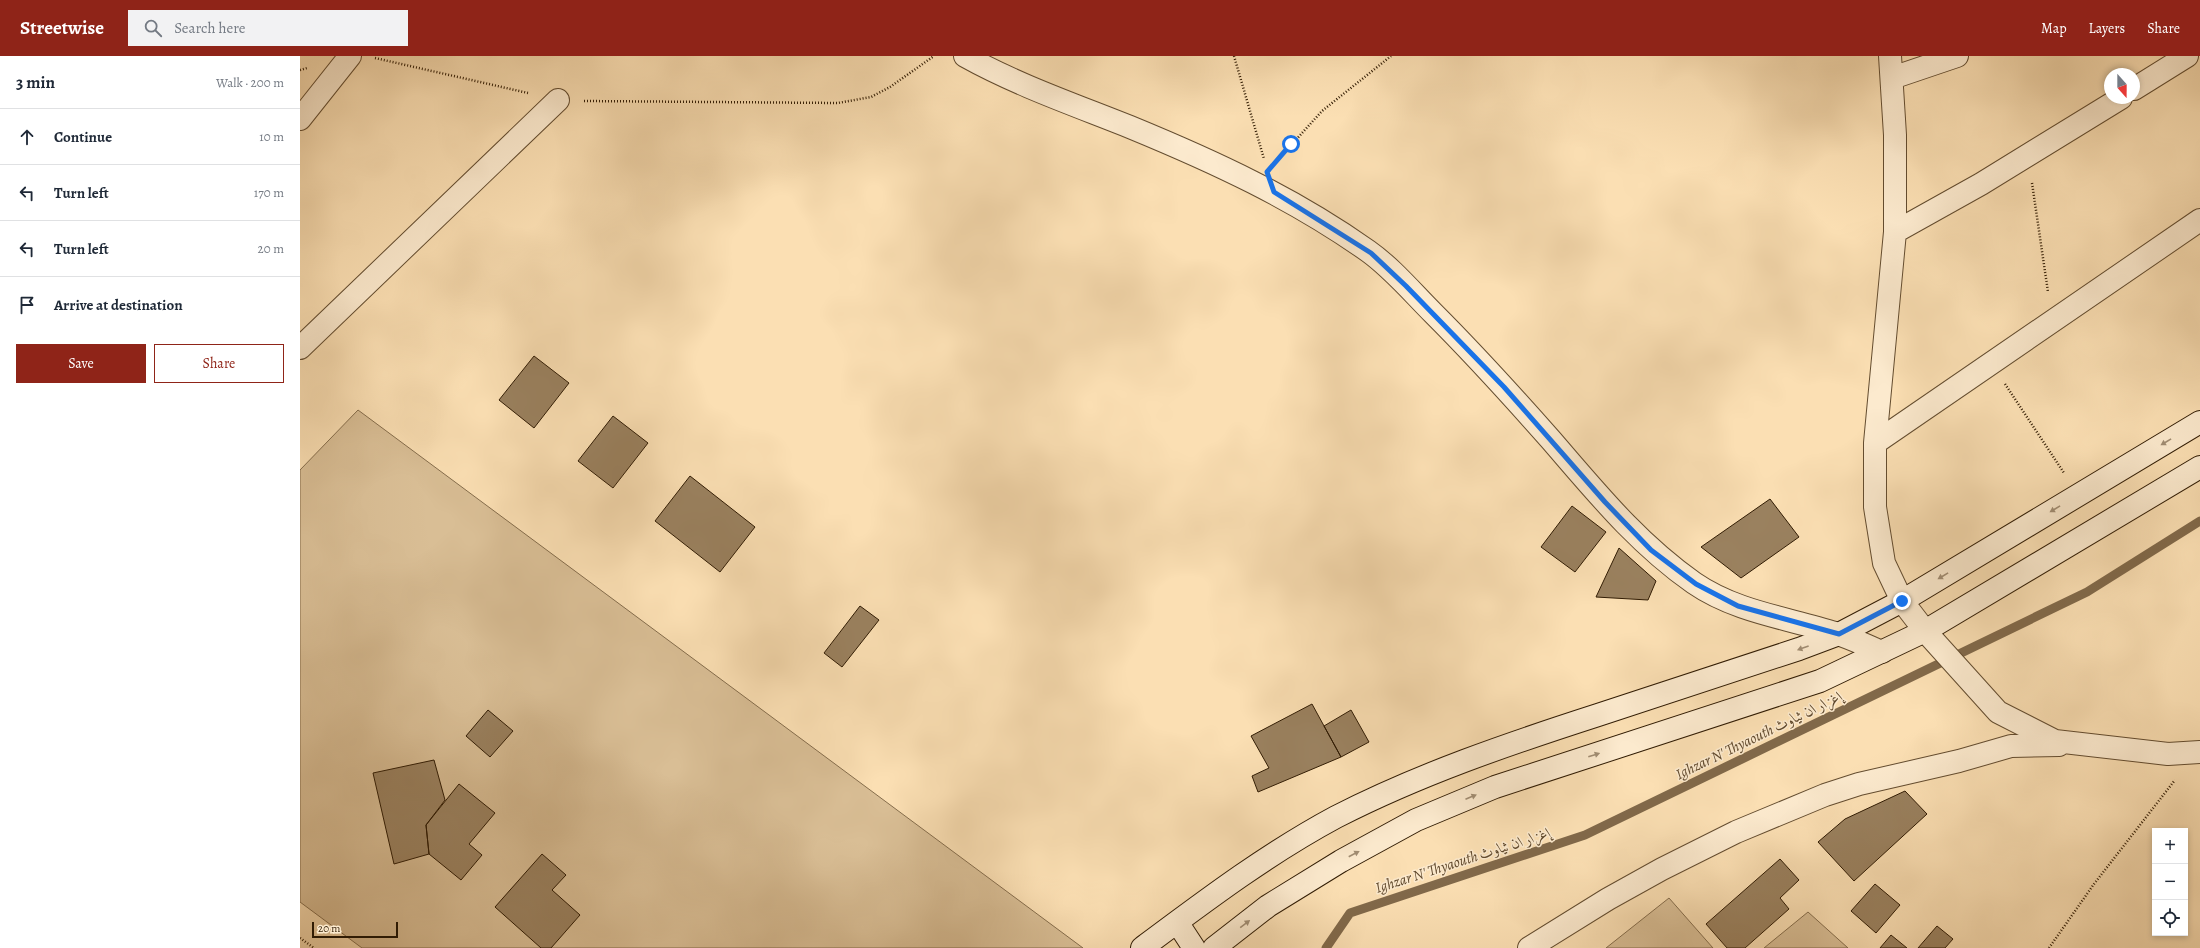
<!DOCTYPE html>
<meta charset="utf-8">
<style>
:root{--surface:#fff;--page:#f2f2f3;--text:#1f2937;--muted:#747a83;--line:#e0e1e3;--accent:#8f2418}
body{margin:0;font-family:Alegreya,Amiri,serif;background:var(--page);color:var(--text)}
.controls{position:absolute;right:12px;bottom:12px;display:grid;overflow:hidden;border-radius:0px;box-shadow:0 2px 6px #0003}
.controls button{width:36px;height:36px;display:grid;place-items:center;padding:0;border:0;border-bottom:1px solid var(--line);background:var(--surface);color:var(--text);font:20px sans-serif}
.compass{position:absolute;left:1804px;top:12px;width:36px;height:36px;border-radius:50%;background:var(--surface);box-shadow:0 2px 6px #0003;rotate:159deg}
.scale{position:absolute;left:12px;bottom:10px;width:86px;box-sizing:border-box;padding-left:4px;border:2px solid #311c04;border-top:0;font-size:11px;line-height:14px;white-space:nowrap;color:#311c04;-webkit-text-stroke:3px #fceace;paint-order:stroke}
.stop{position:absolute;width:12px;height:12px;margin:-9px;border:3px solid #1a73e8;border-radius:50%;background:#fff}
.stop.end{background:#1a73e8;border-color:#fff;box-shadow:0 1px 4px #0008}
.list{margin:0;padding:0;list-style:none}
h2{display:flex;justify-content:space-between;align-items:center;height:52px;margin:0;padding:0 16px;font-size:17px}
h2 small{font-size:13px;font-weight:400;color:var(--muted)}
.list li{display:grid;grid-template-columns:26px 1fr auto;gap:12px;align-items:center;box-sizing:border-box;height:56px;padding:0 16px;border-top:1px solid var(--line)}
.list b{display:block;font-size:15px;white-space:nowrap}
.list em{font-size:13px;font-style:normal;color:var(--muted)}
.actions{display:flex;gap:8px;padding:12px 16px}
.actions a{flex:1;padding:9px 0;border:1px solid var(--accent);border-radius:0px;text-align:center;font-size:14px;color:var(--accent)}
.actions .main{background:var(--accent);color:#fff}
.icon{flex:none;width:22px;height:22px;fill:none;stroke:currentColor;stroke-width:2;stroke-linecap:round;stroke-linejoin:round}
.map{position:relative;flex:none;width:1900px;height:892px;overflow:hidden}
header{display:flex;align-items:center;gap:24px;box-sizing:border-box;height:56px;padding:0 20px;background:var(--accent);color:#fff}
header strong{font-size:19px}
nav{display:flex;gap:22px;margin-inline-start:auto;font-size:14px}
.search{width:280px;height:36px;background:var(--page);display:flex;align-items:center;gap:10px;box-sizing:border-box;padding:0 14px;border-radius:0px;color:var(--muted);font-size:15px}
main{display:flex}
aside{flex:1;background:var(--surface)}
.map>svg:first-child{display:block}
</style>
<header>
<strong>Streetwise</strong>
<div class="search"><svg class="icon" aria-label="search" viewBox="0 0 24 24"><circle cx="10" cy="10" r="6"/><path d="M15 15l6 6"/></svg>Search here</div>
<nav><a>Map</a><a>Layers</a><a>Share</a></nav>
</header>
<main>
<aside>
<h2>3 min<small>Walk · 200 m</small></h2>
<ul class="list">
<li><svg class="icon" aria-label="ahead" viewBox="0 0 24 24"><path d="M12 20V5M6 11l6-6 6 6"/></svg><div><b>Continue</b></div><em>10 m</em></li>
<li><svg class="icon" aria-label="left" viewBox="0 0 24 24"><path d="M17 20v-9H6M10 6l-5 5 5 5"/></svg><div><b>Turn left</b></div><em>170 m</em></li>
<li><svg class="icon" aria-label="left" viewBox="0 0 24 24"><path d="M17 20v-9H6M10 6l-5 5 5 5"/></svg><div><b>Turn left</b></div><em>20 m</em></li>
<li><svg class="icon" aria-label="arrive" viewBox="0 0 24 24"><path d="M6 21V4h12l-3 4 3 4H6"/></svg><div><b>Arrive at destination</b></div></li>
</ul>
<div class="actions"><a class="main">Save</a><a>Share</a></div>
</aside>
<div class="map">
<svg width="1900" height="892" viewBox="0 0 1900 892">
<rect width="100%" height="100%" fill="#fbdfb3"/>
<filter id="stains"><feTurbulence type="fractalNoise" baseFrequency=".005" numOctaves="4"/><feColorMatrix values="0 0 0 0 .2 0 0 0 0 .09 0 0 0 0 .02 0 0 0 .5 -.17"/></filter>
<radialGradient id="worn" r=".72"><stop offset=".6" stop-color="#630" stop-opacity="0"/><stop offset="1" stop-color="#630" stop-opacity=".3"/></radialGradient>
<path fill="#d9be95" stroke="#856d4c" d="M58,354L783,892H62L0,846V414Z
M1369,842L1413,892H1306Z
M1508,856L1548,892H1464Z"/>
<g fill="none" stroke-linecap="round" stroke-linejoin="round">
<path stroke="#81694a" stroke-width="9" d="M1026,892L1050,857L1285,779L1787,536L1900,465"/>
</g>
<path fill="#9a815f" stroke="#311c04" d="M234,300L269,327L234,372L199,344Z
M313,360L348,387L313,432L278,405Z
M390,420L455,471L420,516L355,465Z
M1470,443L1499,481L1441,522L1401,491Z
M1272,450L1306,476L1275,516L1241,491Z
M1319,492L1356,525L1348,544L1296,541Z
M560,550L579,564L542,611L524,597Z
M1012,648L1041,701L958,736L952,720L969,712L951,680Z
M188,654L213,675L190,701L166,680Z
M1051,654L1069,686L1041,701L1024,670Z
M134,704L145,744L126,769L129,798L94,808L73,717Z
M159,728L195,757L169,788L182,799L161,824L129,798L126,769Z
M1605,735L1627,758L1554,825L1518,786L1545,763Z
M242,798L266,819L252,834L280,859L251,892H241L195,851Z
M1480,803L1499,824L1480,842L1489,853L1445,892H1427L1406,868Z
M1575,828L1600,849L1576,877L1551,855Z
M1637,870L1653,883L1645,892H1618Z
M1591,879L1607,892H1580Z"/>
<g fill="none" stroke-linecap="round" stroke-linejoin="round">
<defs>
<path id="street" d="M665,0C717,29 775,49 830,71C915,106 993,142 1068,195C1092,212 1112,236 1133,257C1174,298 1213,341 1251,384C1296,436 1337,487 1394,527C1436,556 1488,562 1535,577C1551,582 1567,590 1582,596
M1590,0L1595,79V176L1575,387V451L1584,507L1602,545L1625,575L1698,656L1755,685L1868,698L1900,696
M1592,22L1657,0
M1834,33L1887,0
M0,63L50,0
M1595,176L1681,128L1821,42
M0,292L258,44
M1575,387L1900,164
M1229,892L1308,843L1362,813L1436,776L1525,739L1559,728L1659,705L1711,690L1759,689"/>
<path id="secondary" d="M877,866L894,892
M842,892C905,845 967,798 1036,761C1120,718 1208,688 1298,659C1365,637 1432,615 1499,593L1539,578L1602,545L1900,366
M914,892L968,850L1041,805L1116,764L1195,731L1520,625L1625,575L1900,411"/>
</defs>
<use href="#street" stroke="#644d30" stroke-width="24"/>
<use href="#secondary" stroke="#311c04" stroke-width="24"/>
<path stroke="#311c04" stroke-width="2.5" stroke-dasharray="1 2" stroke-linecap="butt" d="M934,0L964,103
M75,2L228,37
M0,14L7,12
M284,45L538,47L571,41L590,31L634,0
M974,108L1022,55L1091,0
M1732,127L1748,236
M1705,328L1764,417
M0,882L14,892
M1749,892L1794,828L1875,724"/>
<use href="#street" stroke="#fceace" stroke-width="22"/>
<use href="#secondary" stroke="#fceace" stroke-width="22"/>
</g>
<defs><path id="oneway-solid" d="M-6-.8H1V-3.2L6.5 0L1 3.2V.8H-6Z"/></defs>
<g fill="#a18d73">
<use href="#oneway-solid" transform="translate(1866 386) rotate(149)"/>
<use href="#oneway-solid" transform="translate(1755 453) rotate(149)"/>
<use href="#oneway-solid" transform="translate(1643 520) rotate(149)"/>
<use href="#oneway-solid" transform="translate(1503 592) rotate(160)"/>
<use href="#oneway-solid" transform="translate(1294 699) rotate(-18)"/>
<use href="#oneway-solid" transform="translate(1171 741) rotate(-23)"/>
<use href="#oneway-solid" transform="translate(1054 798) rotate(-28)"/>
<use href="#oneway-solid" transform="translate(945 868) rotate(-37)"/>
</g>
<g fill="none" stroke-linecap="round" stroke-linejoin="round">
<path stroke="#1a73e8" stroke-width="5" d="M991,88L967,116L974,136L1071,197L1106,230L1204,331L1305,446L1351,494L1396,528L1438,550L1539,578L1602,545"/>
</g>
<g text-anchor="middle" stroke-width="3" stroke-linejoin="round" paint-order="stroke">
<g font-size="15" font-style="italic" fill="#60492d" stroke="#fceace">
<text transform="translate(1459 679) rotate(-26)" y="5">Ighzar N' Thyaouth إغزار ان ثياوث</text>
<text transform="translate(1163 804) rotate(-18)" y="5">Ighzar N' Thyaouth إغزار ان ثياوث</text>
</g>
</g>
<rect width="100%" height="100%" filter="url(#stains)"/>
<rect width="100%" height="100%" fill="url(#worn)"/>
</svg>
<div class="controls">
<button>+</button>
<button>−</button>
<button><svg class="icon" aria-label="locate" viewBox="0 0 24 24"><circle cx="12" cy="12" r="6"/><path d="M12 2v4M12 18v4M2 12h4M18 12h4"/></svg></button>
</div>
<svg class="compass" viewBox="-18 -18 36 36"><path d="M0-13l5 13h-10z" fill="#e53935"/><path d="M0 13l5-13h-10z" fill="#747a83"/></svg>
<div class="scale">20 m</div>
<div class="stop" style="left:991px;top:88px"></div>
<div class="stop end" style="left:1602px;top:545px"></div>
</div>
</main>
